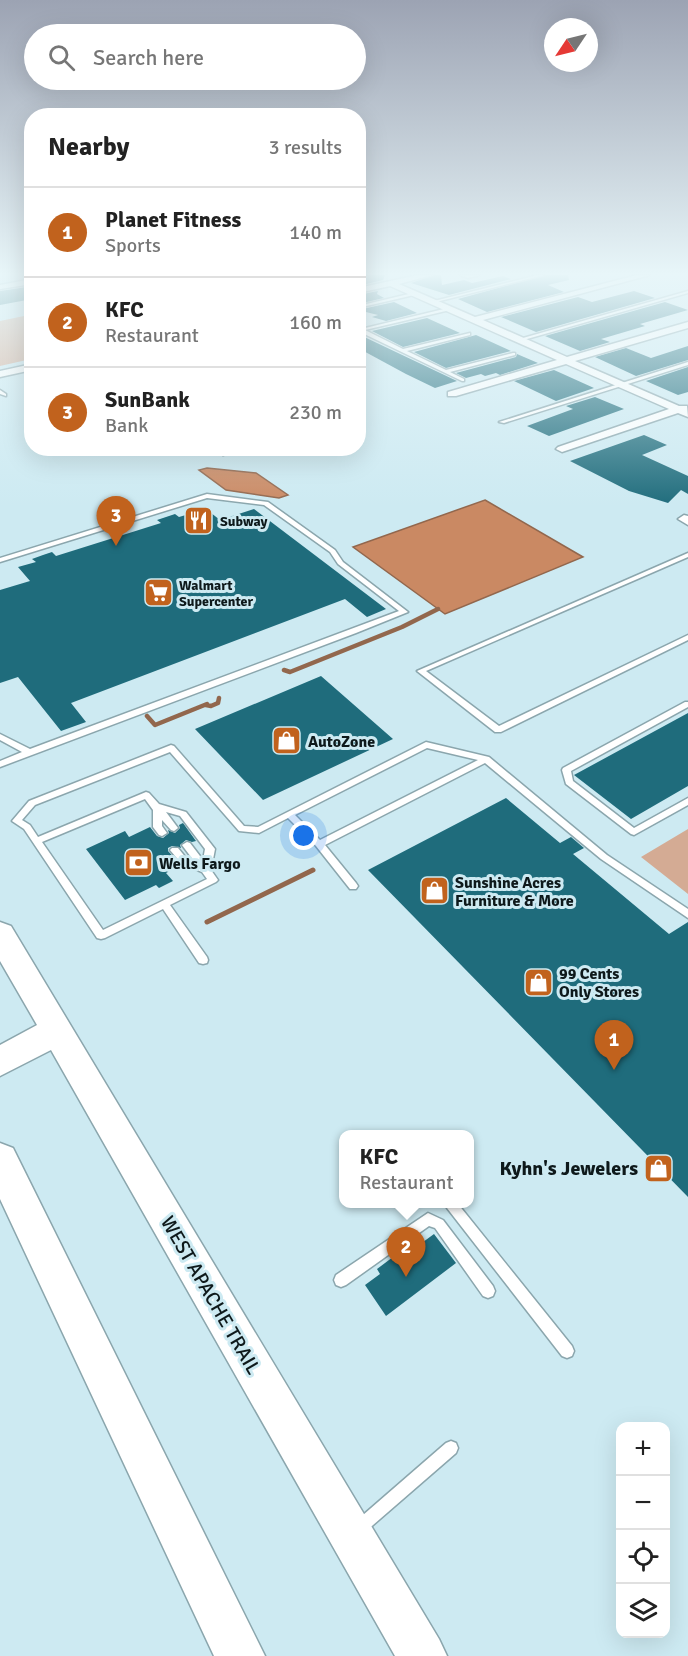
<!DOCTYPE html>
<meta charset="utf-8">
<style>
:root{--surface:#fff;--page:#f6f6f6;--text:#222;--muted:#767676;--line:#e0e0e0;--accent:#c1621d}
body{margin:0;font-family:Signika,sans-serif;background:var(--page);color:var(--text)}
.controls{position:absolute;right:18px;bottom:18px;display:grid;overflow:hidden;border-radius:12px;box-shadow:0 6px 24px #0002}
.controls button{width:54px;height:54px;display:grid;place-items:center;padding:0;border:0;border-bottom:2px solid var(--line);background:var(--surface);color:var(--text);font:30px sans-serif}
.compass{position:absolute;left:544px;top:18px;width:54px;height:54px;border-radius:50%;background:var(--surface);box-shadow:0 6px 24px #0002;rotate:235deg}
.you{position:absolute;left:304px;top:836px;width:21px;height:21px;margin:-15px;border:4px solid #fff;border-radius:50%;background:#1a73e8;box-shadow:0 0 0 9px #1a73e833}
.badge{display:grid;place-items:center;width:39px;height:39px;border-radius:50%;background:var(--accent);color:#fff;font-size:20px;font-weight:700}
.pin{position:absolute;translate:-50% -50px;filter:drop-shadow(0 2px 3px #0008)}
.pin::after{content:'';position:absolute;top:32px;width:21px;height:18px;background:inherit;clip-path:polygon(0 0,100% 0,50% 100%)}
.popup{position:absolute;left:339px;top:1130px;width:135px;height:78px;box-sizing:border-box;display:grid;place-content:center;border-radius:12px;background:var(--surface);filter:drop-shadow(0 2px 4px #0005);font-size:20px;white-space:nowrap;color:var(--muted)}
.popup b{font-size:22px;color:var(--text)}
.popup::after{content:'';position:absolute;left:50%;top:100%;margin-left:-12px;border:12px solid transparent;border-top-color:var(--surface)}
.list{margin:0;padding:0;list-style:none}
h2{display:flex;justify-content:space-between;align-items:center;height:78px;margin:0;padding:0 24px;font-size:26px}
h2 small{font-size:20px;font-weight:400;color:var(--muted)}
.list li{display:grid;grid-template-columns:39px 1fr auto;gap:18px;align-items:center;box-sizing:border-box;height:90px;padding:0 24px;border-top:2px solid var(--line)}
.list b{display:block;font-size:22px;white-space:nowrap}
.list p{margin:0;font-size:20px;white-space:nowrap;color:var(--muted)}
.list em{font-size:20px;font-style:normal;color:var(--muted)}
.icon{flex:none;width:33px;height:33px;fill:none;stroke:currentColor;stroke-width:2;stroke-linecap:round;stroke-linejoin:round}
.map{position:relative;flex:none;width:688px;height:1656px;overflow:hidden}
.search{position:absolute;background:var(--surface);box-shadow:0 6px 24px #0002;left:24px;top:24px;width:342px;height:66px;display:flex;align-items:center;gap:15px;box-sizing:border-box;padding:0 21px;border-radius:33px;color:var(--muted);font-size:22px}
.panel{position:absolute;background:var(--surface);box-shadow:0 6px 24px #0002;left:24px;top:108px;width:342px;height:348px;border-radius:24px}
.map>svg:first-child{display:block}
</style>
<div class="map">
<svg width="688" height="1656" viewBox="0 0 688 1656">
<rect width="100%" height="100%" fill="#cdeaf2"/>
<path fill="#d4ab94" d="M24,316L31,321V359L0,366V321Z
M688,829V894L641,857Z"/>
<path fill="#ca8963" stroke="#92674d" stroke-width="1.5" d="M207,468L256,473L288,495L279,498L226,490L199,470Z
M485,500L583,557L445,614L353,547Z"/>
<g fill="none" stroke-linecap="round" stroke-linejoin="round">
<path stroke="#92674d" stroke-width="4.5" d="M284,670L290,672L402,627L438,609
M206,705L211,706L218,703L219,698
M147,716L155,725L207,704"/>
<path stroke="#92674d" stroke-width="5" d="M207,922L313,870"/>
</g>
<path fill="#1f6c7c" d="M358,275H385L383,280L358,286Z
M434,275H441L442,285L464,280L472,283L503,276L511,279L449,295L411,283Z
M546,275H568L569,280L548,285L564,292L487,312L458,299Z
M27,287L32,290V299L0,305V291Z
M378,291L377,294L384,298L358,304V295Z
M634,291L655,298L536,332L501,317L578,297L592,302Z
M394,302L417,313L386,321L372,317L378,315L358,310Z
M665,302L688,310L640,324L645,326L601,339L610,342L580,351L545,336Z
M427,318L460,333L403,347L372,331Z
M358,334L457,381L435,388L406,374L358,348Z
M476,335L511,351L446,368L414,352Z
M688,346V360L636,376L595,357L626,348L651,358Z
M517,354L538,363L500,375L496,373L485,376L481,374L466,378L456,373L516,357Z
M688,367V392L678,395L646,381Z
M554,370L563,374L594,388L556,401L514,381Z
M595,397L624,409L549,436L527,426L573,409L566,406Z
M644,435L667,445L642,455L688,476V494L681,490L668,503L629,491L570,461Z
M206,509L220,520L254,509L386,609L367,617L345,599L71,703L86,722L61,731L18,677L0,683V590L30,581L18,567L36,562L32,559L43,555L52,552L56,556L161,523L157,520L175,514L179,517Z
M321,676L393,739L263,800L195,729Z
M688,713V786L631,819L574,775Z
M506,798L560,843L571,837L584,848L573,854L669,934L688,922V1197L368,870Z
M183,823L196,841L192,842L186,840L180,845L181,848L172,846L168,848V851L181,865L166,873L173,881L159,888L156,885L125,900L86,849L125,831L129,837L150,827L157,836L163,838L169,833L168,830L175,833L180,828L179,825Z
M434,1234L456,1263L386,1316L365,1285L380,1274L377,1269L405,1248L408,1253Z"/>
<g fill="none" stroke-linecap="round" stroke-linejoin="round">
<defs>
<path id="service" d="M460,275H480L468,278Z
M538,275H544L432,303L430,302Z
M688,291V293L520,341L516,340Z
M413,293L414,295L358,308V306Z
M448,308L450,310L365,330L403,349L470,333V335L407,351L446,370L513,353H515V355L450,372L464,379V381H462L358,331V328L361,329Z
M688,362V365L504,423L499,422Z
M0,390L6,394V396L0,394Z
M232,448H242L223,455L220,453Z
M207,494L268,502L335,550L343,562L408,612L356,633L0,767V761L22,752L0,740V734L30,749L399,611L338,564L330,552L264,505L207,498L0,562V558Z
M688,553V557L426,671L499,726L688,635V640L501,732H495L417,671Z
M685,702H688V707L571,771L573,781L634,828L688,798V805L634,835L631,834L566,784L562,770L563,768Z
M426,742L489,757L607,855L688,909V918L601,859L485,763L325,845L356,883L358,886L356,889H350L316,846L288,818L259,833L239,831L170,752L35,805L22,820L30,825L38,837L146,792L149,793L159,804L186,812L215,849L211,870L218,880L216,882L170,905L207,957L208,960L207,963L203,964L199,963L163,909L105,938L101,939L97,938L24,829L12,821L29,801L171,745L174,746L244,826L258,827ZM427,748L478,760L320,840L295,815ZM145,799L153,810V827L159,835L162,836L167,833L162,826V820L171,830L174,831L178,828L166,812L180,816L205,849L203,860L190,843L187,842L182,845L194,861L187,859L178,848H172L170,850L181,863L202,872L207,879L103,930L42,842Z
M445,1204H458L572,1346L574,1351L572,1356L567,1358L562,1356L447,1208Z
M428,1213L443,1220L493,1286L495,1291L493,1296L488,1298L483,1296L435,1228L429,1226L346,1285L341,1287L336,1285L334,1280L336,1275Z
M451,1441L456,1443L458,1448L456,1453L365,1532L360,1535L355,1532L352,1527L355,1522L446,1443Z"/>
<path id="minor" d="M418,275H432L399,284L475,317L637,275H650L483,320L567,357L688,322V328L575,361L679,406H687L688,417L678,413L562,452L556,449L558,447L669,409L566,364L456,396H448V392L557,360L390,286L358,293V288Z
M32,279V284L0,289V285Z
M32,364V370L0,377V371Z
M684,515L688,516V525L678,519Z"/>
<path id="primary" d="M0,922L11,926L439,1639L447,1656H395L51,1050L0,1076V1045L37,1025L0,961Z
M0,1143L13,1148L265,1656H214L0,1199Z"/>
</defs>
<use href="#service" stroke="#8ba6ad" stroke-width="3"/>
<use href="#minor" stroke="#8ba6ad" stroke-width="3"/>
<use href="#primary" stroke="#8ba6ad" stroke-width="3"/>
<use href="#service" fill="#fff" fill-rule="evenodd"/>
<use href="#minor" fill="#fff" fill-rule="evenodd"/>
<use href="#primary" fill="#fff" fill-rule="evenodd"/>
</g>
<linearGradient id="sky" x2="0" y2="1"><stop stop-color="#9ca3b3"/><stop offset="0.54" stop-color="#e8f6f9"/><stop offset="1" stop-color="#e8f6f9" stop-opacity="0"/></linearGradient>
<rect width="688" height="507" fill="url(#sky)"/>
<defs>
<symbol id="restaurant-square" viewBox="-11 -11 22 22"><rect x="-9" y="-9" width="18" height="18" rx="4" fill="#c1621d" stroke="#cdeaf2"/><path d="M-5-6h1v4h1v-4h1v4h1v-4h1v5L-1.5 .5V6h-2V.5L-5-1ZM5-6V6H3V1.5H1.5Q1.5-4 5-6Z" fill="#fff"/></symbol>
<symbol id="supermarket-square" viewBox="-11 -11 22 22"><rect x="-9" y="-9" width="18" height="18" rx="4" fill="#c1621d" stroke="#cdeaf2"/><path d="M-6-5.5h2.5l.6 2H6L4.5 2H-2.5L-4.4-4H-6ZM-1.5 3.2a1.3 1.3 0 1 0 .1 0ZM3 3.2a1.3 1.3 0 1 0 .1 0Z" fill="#fff"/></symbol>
<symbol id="shop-square" viewBox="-11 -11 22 22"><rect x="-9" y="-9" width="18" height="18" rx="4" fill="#c1621d" stroke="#cdeaf2"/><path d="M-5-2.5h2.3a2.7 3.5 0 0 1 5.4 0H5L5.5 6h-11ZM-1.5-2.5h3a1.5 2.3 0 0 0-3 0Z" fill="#fff"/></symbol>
<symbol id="bank-square" viewBox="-11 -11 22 22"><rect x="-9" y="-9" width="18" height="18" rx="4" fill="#c1621d" stroke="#cdeaf2"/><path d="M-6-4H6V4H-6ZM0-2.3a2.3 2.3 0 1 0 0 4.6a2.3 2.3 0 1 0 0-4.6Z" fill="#fff"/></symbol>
</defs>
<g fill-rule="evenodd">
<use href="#restaurant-square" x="182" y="504" width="33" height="33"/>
<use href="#supermarket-square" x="142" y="576" width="33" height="33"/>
<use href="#shop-square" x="270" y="724" width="33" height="33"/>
<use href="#bank-square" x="122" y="846" width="33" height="33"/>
<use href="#shop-square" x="418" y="874" width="33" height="33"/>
<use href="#shop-square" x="522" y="966" width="33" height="33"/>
<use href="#shop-square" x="642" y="1152" width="33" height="33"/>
</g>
<g text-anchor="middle" stroke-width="6" stroke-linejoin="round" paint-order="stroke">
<g font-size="14" font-weight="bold" fill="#0e191b" stroke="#cdeaf2" text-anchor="start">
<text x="220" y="526">Subway</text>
<text x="179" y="590">Walmart<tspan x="179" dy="16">Supercenter</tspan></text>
</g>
<g font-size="16" font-weight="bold" fill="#0e191b" stroke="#cdeaf2" text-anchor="start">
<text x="308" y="747">AutoZone</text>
<text x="159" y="869">Wells Fargo</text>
<text x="455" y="888">Sunshine Acres<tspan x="455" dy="18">Furniture &amp; More</tspan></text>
<text x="559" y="979">99 Cents<tspan x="559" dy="18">Only Stores</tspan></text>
</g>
<g font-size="20" font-weight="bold" fill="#0e191b" stroke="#cdeaf2" text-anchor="end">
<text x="638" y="1175">Kyhn's Jewelers</text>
</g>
<g font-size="20" fill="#0e191b" stroke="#cdeaf2">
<text transform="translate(211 1295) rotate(60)" y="7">WEST APACHE TRAIL</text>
</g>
</g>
</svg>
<div class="controls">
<button>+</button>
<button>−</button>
<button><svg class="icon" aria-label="locate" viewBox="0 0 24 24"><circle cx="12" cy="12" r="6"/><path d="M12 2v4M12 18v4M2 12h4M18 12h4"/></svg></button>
<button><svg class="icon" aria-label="layers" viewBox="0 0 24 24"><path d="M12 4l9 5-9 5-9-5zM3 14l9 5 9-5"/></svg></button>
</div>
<svg class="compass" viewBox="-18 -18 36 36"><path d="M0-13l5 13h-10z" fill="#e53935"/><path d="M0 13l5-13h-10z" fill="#767676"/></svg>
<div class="you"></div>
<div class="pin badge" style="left:614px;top:1070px">1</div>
<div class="pin badge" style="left:406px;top:1277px">2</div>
<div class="popup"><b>KFC</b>Restaurant</div>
<div class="pin badge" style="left:116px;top:546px">3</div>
<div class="search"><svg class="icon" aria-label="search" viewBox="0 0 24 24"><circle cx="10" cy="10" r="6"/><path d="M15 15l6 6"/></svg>Search here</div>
<section class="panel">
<h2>Nearby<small>3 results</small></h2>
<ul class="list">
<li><span class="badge">1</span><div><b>Planet Fitness</b><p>Sports</p></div><em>140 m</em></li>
<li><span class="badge">2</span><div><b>KFC</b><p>Restaurant</p></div><em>160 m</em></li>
<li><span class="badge">3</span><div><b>SunBank</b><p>Bank</p></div><em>230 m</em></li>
</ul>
</section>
</div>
